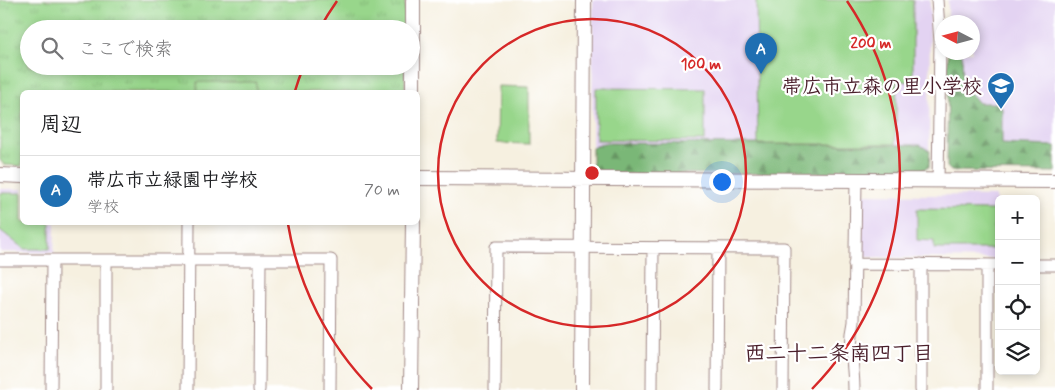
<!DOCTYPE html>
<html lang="ja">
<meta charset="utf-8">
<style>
:root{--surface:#fff;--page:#f2f2f2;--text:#202124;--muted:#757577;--line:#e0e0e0;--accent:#1f6fb2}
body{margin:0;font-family:Mynerve,"Klee One",sans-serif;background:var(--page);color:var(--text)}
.controls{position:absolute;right:15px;bottom:15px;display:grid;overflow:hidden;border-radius:8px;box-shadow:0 2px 8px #0003}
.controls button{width:45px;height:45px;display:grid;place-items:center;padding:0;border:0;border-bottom:1px solid var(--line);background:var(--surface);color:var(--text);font:25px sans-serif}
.compass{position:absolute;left:935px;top:15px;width:45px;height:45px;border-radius:50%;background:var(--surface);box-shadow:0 2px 8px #0003;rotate:276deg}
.you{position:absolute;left:721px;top:181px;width:18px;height:18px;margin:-12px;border:4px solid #fff;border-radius:50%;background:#1a73e8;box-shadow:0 0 0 8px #1a73e833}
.badge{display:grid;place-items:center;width:32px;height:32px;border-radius:50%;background:var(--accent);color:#fff;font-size:16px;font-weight:700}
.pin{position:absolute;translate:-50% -41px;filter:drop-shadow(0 1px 2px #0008)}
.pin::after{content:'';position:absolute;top:26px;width:18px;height:15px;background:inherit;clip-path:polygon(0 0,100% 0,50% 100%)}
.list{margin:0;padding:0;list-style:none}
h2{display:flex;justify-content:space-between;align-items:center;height:65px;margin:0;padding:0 20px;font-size:21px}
h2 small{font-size:16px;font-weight:400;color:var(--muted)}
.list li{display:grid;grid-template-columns:32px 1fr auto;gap:15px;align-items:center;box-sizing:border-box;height:70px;padding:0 20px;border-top:1px solid var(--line)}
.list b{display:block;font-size:19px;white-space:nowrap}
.list p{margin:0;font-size:16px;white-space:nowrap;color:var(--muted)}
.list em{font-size:16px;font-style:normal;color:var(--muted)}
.icon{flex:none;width:28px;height:28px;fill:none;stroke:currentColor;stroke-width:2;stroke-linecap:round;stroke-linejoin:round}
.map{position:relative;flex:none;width:1055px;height:390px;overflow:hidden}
.search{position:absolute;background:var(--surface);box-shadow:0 2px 8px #0003;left:20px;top:20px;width:400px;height:55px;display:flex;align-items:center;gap:12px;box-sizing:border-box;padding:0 18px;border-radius:28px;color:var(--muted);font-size:19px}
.panel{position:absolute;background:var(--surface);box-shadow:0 2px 8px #0003;left:20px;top:90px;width:400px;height:135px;border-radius:8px}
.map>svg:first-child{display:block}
</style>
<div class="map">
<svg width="1055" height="390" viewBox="0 0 1055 390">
<defs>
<pattern id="forest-firs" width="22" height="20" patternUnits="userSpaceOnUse" patternTransform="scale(1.25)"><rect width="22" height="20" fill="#7ab777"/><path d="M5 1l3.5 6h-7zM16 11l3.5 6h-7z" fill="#669462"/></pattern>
<pattern id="park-tufts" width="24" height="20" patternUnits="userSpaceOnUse" patternTransform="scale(1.25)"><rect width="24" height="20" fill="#98d68b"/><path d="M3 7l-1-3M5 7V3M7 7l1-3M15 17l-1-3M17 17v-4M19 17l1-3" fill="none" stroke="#84b778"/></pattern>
</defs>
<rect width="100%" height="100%" fill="#fff"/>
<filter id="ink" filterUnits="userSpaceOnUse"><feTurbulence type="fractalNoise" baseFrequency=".02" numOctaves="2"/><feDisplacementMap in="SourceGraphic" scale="10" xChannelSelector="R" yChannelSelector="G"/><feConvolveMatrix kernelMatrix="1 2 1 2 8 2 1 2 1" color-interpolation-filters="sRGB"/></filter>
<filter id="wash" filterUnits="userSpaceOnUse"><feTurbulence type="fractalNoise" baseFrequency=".0096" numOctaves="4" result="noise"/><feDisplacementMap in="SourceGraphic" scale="20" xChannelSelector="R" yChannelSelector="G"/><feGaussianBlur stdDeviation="1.12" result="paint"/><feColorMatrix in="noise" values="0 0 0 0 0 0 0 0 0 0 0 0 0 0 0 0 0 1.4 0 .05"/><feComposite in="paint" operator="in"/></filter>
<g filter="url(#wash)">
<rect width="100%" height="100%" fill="#f6f0e0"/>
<path fill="#e3d3f2" d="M593,0H930L929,167L915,173L601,174L592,165Z
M948,0H1055V172L951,171L947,167L948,53L972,52V22H948Z
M0,189H22V222L55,223L54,253L0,252Z
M863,194L996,196L995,259L862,257Z"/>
<path fill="url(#forest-firs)" stroke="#626b51" d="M948,53H962L963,85L979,103H996L1002,108V144L1055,146V172L951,171L947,167Z
M603,143L920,145L930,151L929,167L915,173L601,174L592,165V148Z"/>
<path fill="url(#park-tufts)" stroke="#717a5b" d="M0,0H405V29H29V66H405V92H22V166L4,165L0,160Z"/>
<path fill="#98d68b" stroke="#717a5b" d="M756,0H913V82L897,81L895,144H758Z
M197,82H256V92H197Z
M498,86L529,87V144L497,143Z
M596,88L705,89V141L596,140Z
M0,193H22V222L50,223V249H24L0,230Z
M917,209L994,210V249H934V241L917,240Z"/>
</g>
<g filter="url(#ink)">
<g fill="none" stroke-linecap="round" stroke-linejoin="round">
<defs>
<path id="minor" d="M937,0L940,42L938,181
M0,260H331L330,390
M854,264L999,265
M987,265V390
M1036,265H1055
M51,390L52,260
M106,390V260
M188,390L189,222
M259,390L260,261
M495,390L496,247L784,248L783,390
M652,390L653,248
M717,390L718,248
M854,390C854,364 848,348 854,322L856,180
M921,390V264"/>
<path id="tertiary" d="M413,92V0
M0,175L22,176
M418,178L1055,181
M411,390L413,222
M582,390L584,0"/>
</defs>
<use href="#minor" stroke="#a08886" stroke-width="13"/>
<use href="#tertiary" stroke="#a08886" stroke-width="16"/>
<use href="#minor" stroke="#fff" stroke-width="11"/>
<use href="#tertiary" stroke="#fff" stroke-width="14"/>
</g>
</g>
<g fill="none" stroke="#d62828" stroke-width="2.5">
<circle cx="592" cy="173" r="154"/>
<path d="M372 389A308 308 0 0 1 288 224M295 91A308 308 0 0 1 303 68M320 28A308 308 0 0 1 337 1M847 1A308 308 0 0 1 812 389"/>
</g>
<defs>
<symbol id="school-pin" viewBox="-11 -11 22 30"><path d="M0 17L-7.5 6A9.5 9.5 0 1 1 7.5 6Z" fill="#1f6fb2" stroke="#fff"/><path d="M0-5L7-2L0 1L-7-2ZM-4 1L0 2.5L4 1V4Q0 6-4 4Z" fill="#fff"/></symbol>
</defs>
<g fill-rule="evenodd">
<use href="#school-pin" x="985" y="70" width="32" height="43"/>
</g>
<g text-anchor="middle" stroke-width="4.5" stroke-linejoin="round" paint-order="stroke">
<g font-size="20" font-weight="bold" fill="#4a1f2b" stroke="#fff" text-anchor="end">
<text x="982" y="93">帯広市立森の里小学校</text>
</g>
<g font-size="21" font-weight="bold" fill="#4a1f2b" stroke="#fff">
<text x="839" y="360">西二十二条南四丁目</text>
</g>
</g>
<circle cx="592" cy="173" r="8" fill="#d62828" stroke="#fff" stroke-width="2.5"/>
<g font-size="15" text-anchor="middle" font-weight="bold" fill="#d62828" stroke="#fff" stroke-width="4.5" stroke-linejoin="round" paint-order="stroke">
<text x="871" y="48">200 m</text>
<text x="701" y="69">100 m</text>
</g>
</svg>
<div class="controls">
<button>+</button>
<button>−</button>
<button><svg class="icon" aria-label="locate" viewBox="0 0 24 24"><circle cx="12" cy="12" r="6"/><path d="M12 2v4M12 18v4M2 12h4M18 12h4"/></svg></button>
<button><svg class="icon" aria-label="layers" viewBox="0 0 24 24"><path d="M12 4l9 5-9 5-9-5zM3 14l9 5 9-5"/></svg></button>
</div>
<svg class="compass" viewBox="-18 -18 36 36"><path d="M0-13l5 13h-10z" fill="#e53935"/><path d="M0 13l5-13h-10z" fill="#757577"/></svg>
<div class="you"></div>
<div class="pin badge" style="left:761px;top:74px">A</div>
<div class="search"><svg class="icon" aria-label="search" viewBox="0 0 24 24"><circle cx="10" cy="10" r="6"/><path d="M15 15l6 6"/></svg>ここで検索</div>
<section class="panel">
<h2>周辺<small></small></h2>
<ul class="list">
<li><span class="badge">A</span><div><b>帯広市立緑園中学校</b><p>学校</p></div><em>70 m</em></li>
</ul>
</section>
</div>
